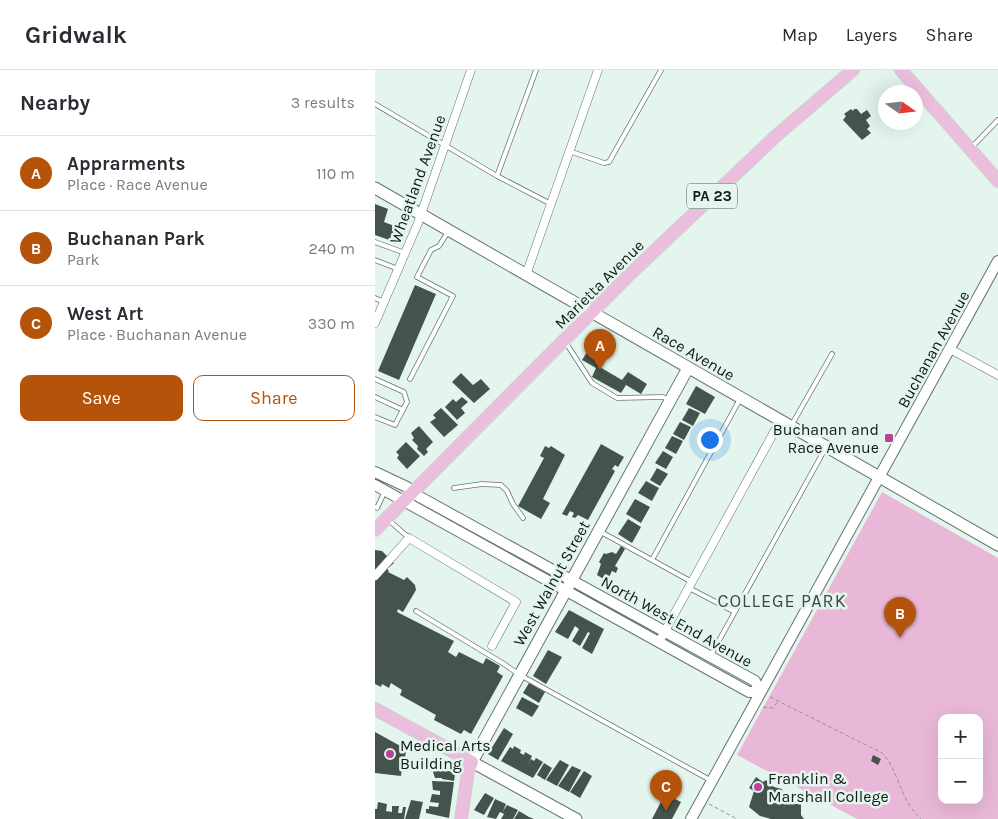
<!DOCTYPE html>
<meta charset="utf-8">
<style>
:root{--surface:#fff;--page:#f7f7f7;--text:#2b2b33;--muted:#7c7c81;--line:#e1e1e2;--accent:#b45309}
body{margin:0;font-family:Karla,sans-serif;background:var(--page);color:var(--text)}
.controls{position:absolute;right:15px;bottom:15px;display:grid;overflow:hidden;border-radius:10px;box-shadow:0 5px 20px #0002}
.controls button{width:45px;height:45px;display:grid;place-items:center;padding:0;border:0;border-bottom:1px solid var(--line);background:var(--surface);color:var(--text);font:25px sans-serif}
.compass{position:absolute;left:503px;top:15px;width:45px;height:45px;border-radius:50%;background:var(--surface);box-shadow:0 5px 20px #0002;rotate:104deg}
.you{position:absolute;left:334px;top:369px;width:18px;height:18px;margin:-12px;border:4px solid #fff;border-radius:50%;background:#1a73e8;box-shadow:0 0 0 8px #1a73e833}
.badge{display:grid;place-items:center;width:32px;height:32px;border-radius:50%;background:var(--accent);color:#fff;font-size:16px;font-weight:700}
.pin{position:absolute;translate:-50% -41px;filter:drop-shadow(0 1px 2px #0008)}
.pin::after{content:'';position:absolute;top:26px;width:18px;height:15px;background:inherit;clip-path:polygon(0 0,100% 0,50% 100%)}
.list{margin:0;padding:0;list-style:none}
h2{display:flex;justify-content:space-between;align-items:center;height:65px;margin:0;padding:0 20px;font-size:21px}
h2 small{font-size:16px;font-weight:400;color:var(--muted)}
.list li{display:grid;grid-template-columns:32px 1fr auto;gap:15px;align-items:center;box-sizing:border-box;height:75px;padding:0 20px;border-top:1px solid var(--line)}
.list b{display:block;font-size:19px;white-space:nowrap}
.list p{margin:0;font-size:16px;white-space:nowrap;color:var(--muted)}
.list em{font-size:16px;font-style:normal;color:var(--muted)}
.actions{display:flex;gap:10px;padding:15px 20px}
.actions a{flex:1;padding:11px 0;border:1px solid var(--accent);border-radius:10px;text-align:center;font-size:18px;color:var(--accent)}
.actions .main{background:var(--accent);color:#fff}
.map{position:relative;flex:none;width:623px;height:749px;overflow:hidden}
header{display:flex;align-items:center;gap:30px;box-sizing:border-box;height:70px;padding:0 25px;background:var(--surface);border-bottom:1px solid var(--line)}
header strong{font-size:24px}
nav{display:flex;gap:28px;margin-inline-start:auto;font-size:18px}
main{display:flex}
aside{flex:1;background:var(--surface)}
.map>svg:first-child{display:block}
</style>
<header>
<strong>Gridwalk</strong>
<nav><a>Map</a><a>Layers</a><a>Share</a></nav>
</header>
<main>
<aside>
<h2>Nearby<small>3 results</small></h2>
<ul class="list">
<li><span class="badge">A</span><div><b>Apprarments</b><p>Place · Race Avenue</p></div><em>110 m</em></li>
<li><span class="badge">B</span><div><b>Buchanan Park</b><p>Park</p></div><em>240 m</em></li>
<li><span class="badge">C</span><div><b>West Art</b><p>Place · Buchanan Avenue</p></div><em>330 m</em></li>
</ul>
<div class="actions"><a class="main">Save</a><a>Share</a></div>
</aside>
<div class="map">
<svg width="623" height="749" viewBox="0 0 623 749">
<rect width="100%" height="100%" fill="#e3f5ed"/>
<path fill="#e9b8d8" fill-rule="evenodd" d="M507,422L623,488V749H482L362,685ZM567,648H604V730H567Z"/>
<path fill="#44544d" d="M476,39L478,41L479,39H482L486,44L492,40L496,46L491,50L495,56L492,59L496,63L487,70L468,50L471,46L469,44Z
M0,134L13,139L9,152L22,157L17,171L0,165Z
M40,215L61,224L24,310L3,301Z
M214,279L228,288L223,296L247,310L253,302L272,314L266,324L251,315L246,323L217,307L221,298L207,290Z
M86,303L98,315L106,309L115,319L99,333L77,312Z
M321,316L340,327L330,344L311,334Z
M87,327L93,332L86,338L90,343L82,350L70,337L78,329L81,332Z
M66,338L83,355L69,367L55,352L61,348L58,345Z
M314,338L325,343L318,356L307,350Z
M305,352L316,357L309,370L298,364Z
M44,356L58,372L51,379L53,382L49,386L42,379L43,376L37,370L39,368L36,363Z
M297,366L308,371L301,384L290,378Z
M31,372L45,386L32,399L22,388L24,385L21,382Z
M226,374L249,387L243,397L240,395L237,399L240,401L213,450L203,445L200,448L197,447L199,443L195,441L192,446L187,444Z
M170,376L174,378L176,376L190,385L168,429L175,433L166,449L143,436L169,388L165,386Z
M288,381L298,387L291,399L280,393Z
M282,398L293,404L285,416L275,410Z
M271,411L284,418L277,431L263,423Z
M260,429L275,437L266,453L251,444Z
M253,449L266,457L257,473L243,464Z
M246,476L250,479L240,496L243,498L241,503L237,501L232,511L222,505L226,494L224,492L229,483L231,484L237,482L241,484Z
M0,480L7,481L19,493L12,499L14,501L13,502L29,510L32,507L40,515L41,520L28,542L23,539L22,542L79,571L73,582L81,587L84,582L108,594L111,588L125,596L122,602L128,606L96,664L89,660L86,664L59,650L61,645L25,625L27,620L16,613L14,618L7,614L6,617L0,614Z
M194,540L229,559L217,584L207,578L215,563L213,562L205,576L197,571L204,559L200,556L193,569L180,562Z
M173,580L187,587L171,614L158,606Z
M154,613L170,622L164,633L148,623Z
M147,627L164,636L157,647L141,638Z
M129,658L138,664L123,690L113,684Z
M0,662L29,678L28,681H31L30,688H28L26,706L0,703Z
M139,676L146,680L145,683L149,685L150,682L157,686L153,695L156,689L159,691L161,688L168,692L158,708L126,691L135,677L138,679Z
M498,685L506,689L503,695L496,691Z
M185,690L194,695L182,716L171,710Z
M169,693L177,698L170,710L162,705Z
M59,696L81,698L79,711L67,709V708H60L58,702Z
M197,696L206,700L194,722L183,716Z
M209,701L217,706L205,728L195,722Z
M381,707L388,712L391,710L399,717L407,719L408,728L411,732L413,731L419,734H426V745L429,749H396L385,746L374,737L379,721L374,718Z
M57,711L79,712L74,748L51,743V739H54V736L63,737L64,733L55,732L57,724L65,725V721L58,720Z
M110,723L119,728L109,745L99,740Z
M290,724L306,732L297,749H277Z
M120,729L131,734L128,741L132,735L143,740L138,749H126L129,744L125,742L121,749L112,747Z
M36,730L48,732L44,749H30Z
M3,732L12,734L11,741L17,742V736H24L23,743H27L28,737H31L29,749H0V739H2Z
M144,741L154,747L159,749H139Z"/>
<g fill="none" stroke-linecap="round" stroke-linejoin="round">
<defs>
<path id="service" d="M0,34L122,106L176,134
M597,77L623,50
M194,81L229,93L234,92L286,0
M122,106L161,0
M0,172L30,183
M0,190L23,199
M0,228L9,232
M191,273L217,313L242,328L288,327L295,330
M0,309L29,322L32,332L20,355L0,347
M35,309L78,226L42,207L56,180L64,176L73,162
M0,327L28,340
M416,356L457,284
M79,418L107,414L126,415L132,421L138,434L148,448
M0,437L2,438L10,421
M14,449L17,453L34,468
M226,462L317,512
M277,490L365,329
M314,518L360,542
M41,541L129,594L145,605L335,710
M336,585L450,379"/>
<path id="minor" d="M151,205L223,0
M0,253L43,153L96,0
M575,279L623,305
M0,506L34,468L141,532L117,576
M284,572L405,351"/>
<path id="tertiary" d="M0,402L32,417L43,426L380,611L385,622
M0,415L374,622H385
M316,749L623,191"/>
<path id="secondary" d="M0,118L623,475
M201,749L97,692L313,298"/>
<path id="primary" d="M526,0L623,111
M0,460L252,207L402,65L478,0
M0,639L97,692L93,701L86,749"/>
</defs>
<use href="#service" stroke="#65756e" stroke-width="5.5"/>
<use href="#minor" stroke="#65756e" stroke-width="9"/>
<use href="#tertiary" stroke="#65756e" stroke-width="12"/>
<use href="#secondary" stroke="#65756e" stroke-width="13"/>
<use href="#primary" stroke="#d0d1d1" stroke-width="14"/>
<path stroke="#8a9792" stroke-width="1" stroke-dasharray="4 2.5" stroke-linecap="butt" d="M395,627L507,683C525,702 524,729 546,749
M388,637L398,638L403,631
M334,734L362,749"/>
<use href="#service" stroke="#fff" stroke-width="4"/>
<use href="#minor" stroke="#fff" stroke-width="8"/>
<use href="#tertiary" stroke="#fff" stroke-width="10"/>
<use href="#secondary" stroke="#fff" stroke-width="11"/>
<use href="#primary" stroke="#ecbedd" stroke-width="12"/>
</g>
<g fill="#b94399" stroke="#e3f5ed" stroke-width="2">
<rect x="509" y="363" width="10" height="10" rx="2.5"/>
<circle cx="15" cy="684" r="5"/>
<circle cx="383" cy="717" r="5"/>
</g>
<g text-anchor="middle" stroke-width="5" stroke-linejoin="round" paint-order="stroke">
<rect fill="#e3f5ed" stroke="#515c57" stroke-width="1" x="312" y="113.5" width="50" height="25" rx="4"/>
<g font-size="15" font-weight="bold" fill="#131a17">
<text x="337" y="131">PA 23</text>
</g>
<g font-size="16" fill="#131a17" stroke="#e3f5ed">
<text transform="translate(42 109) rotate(-70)" y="6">Wheatland Avenue</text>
<text transform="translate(224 214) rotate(-45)" y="6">Marietta Avenue</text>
<text transform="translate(558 279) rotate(-61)" y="6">Buchanan Avenue</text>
<text transform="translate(319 283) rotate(30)" y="6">Race Avenue</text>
<text transform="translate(176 513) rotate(-61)" y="6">West Walnut Street</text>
<text transform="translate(302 551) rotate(29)" y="6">North West End Avenue</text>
</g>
<g font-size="16" fill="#131a17" stroke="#e3f5ed" text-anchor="start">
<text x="504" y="365" text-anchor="end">Buchanan and<tspan x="504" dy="18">Race Avenue</tspan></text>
<text x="25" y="681">Medical Arts<tspan x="25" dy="18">Building</tspan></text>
<text x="393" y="714">Franklin &amp;<tspan x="393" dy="18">Marshall College</tspan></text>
</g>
<g font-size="18" letter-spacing="1" fill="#3b4a44" stroke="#e3f5ed">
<text x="407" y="537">COLLEGE PARK</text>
</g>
</g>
</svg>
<div class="controls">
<button>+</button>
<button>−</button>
</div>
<svg class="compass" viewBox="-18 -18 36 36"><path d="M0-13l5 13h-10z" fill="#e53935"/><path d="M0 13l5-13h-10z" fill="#7c7c81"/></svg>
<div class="you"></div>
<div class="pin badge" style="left:225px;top:300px">A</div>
<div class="pin badge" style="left:525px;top:568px">B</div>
<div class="pin badge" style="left:291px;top:741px">C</div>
</div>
</main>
